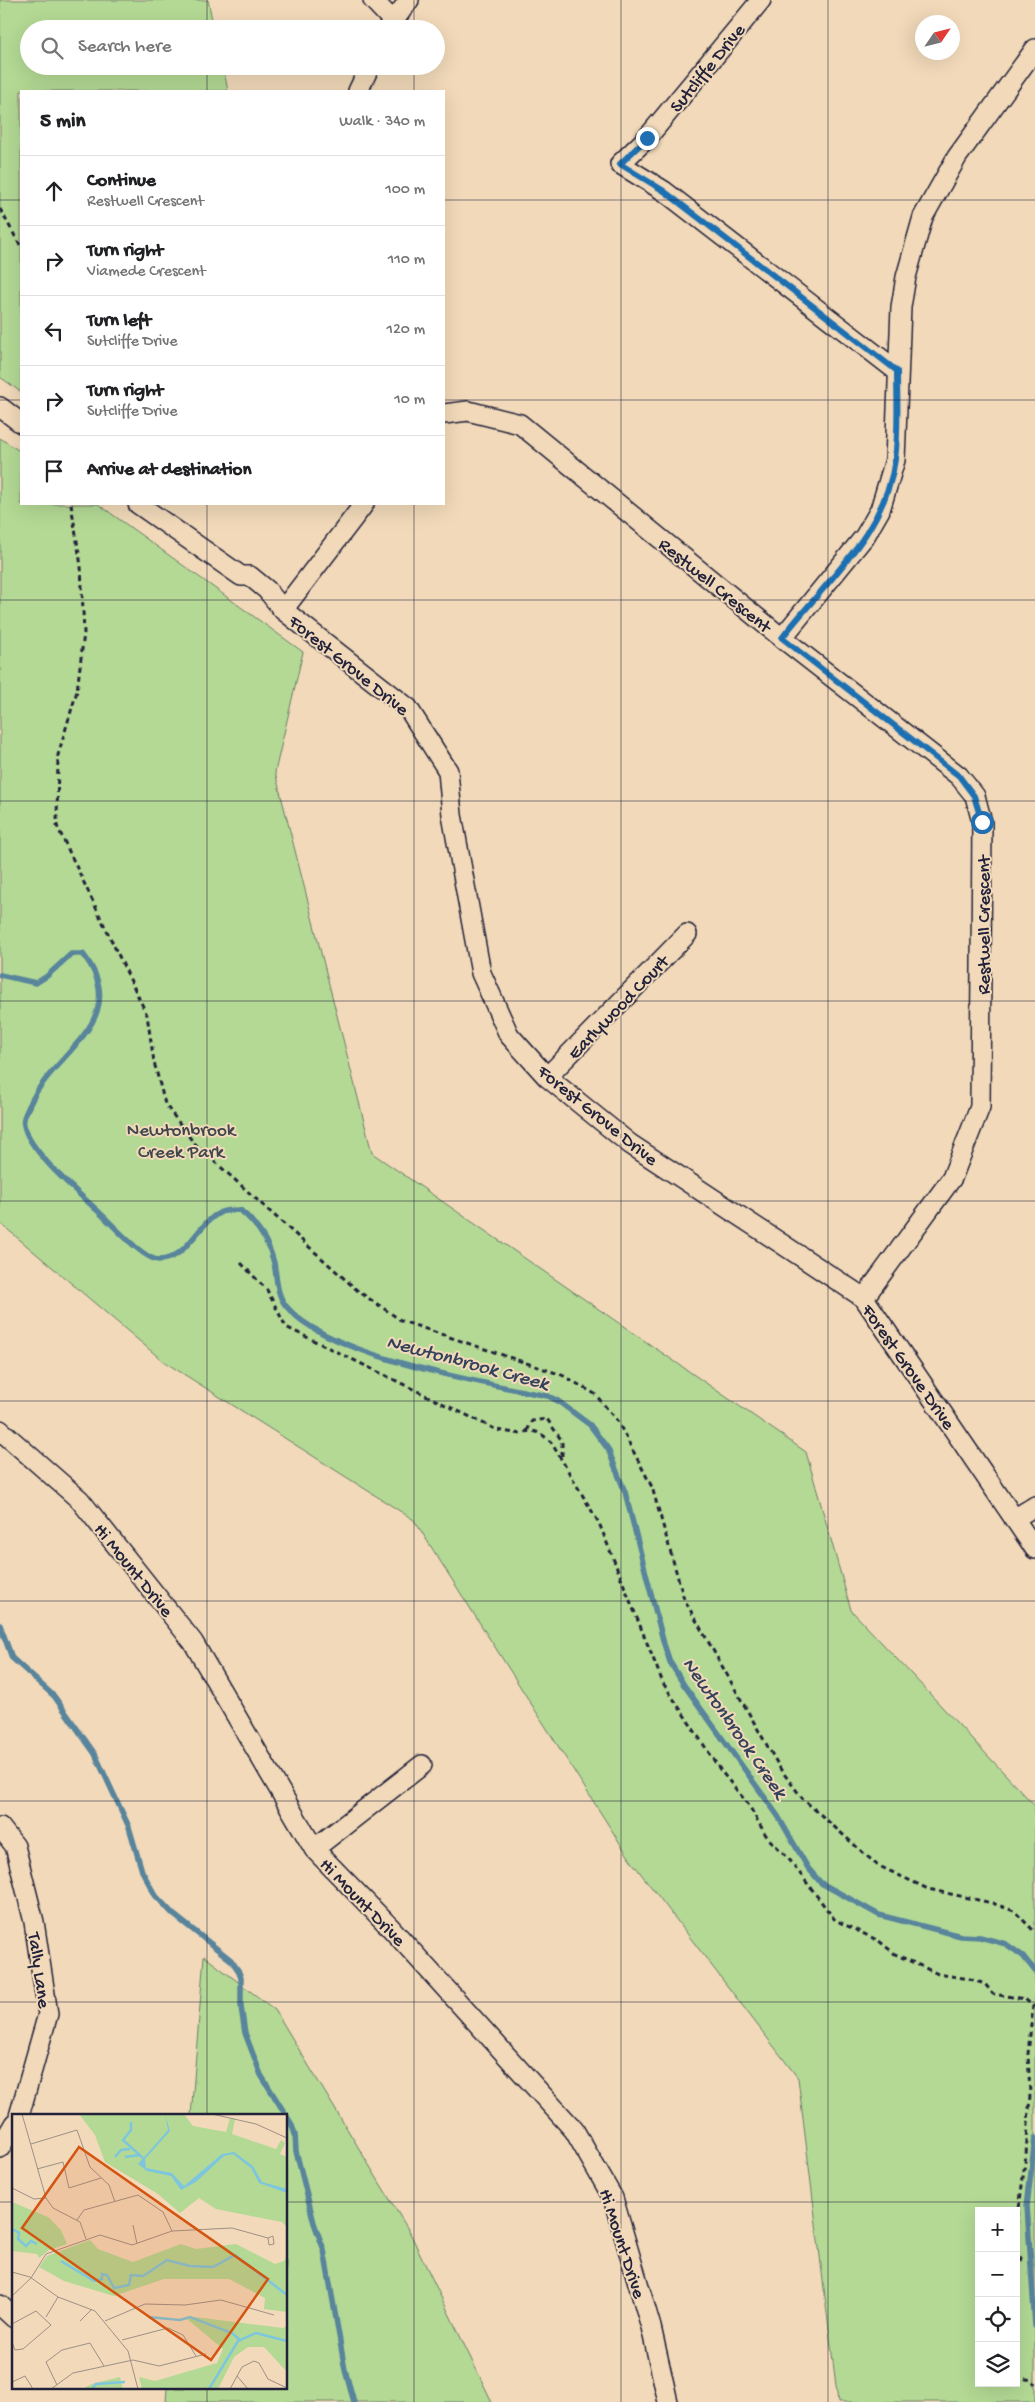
<!DOCTYPE html>
<meta charset="utf-8">
<style>
:root{--surface:#fff;--page:#f6f6f6;--text:#202124;--muted:#757577;--line:#e0e0e0}
body{margin:0;font-family:"Gochi Hand",sans-serif;background:var(--page);color:var(--text)}
.controls{position:absolute;right:15px;bottom:15px;display:grid;overflow:hidden;border-radius:0px;box-shadow:0 5px 20px #0002}
.controls button{width:45px;height:45px;display:grid;place-items:center;padding:0;border:0;border-bottom:1px solid var(--line);background:var(--surface);color:var(--text);font:25px sans-serif}
.compass{position:absolute;left:915px;top:15px;width:45px;height:45px;border-radius:50%;background:var(--surface);box-shadow:0 5px 20px #0002;rotate:55deg}
.stop{position:absolute;width:15px;height:15px;margin:-11px;border:4px solid #1f6fb2;border-radius:50%;background:#fff}
.stop.end{background:#1f6fb2;border-color:#fff;box-shadow:0 1px 5px #0008}
.list{margin:0;padding:0;list-style:none}
h2{display:flex;justify-content:space-between;align-items:center;height:65px;margin:0;padding:0 20px;font-size:21px}
h2 small{font-size:16px;font-weight:400;color:var(--muted)}
.list li{display:grid;grid-template-columns:32px 1fr auto;gap:15px;align-items:center;box-sizing:border-box;height:70px;padding:0 20px;border-top:1px solid var(--line)}
.list b{display:block;font-size:19px;white-space:nowrap}
.list p{margin:0;font-size:16px;white-space:nowrap;color:var(--muted)}
.list em{font-size:16px;font-style:normal;color:var(--muted)}
.icon{flex:none;width:28px;height:28px;fill:none;stroke:currentColor;stroke-width:2;stroke-linecap:round;stroke-linejoin:round}
.map{position:relative;flex:none;width:1035px;height:2402px;overflow:hidden}
.search{position:absolute;background:var(--surface);box-shadow:0 5px 20px #0002;left:20px;top:20px;width:425px;height:55px;display:flex;align-items:center;gap:12px;box-sizing:border-box;padding:0 18px;border-radius:28px;color:var(--muted);font-size:19px}
.panel{position:absolute;background:var(--surface);box-shadow:0 5px 20px #0002;left:20px;top:90px;width:425px;height:415px;border-radius:0px}
.map>svg:first-child{display:block}
</style>
<div class="map">
<svg width="1035" height="2402" viewBox="0 0 1035 2402">
<rect width="100%" height="100%" fill="#f1d9b9"/>
<filter id="ink" filterUnits="userSpaceOnUse"><feTurbulence type="fractalNoise" baseFrequency=".02" numOctaves="2"/><feDisplacementMap in="SourceGraphic" scale="10" xChannelSelector="R" yChannelSelector="G"/><feConvolveMatrix kernelMatrix="1 2 1 2 8 2 1 2 1" color-interpolation-filters="sRGB"/></filter>
<g filter="url(#ink)">
<path fill="#b3d994" stroke="#6a7e68" fill-rule="evenodd" d="M0,0H208L214,29H29V66H223L228,91H21V392L0,377Z
M0,438L21,452V504H98L303,652L275,772L372,1153L806,1452L851,1610L1035,1806V2402H838L798,2078L632,1862L414,1520L163,1361L0,1223ZM979,2211H1016V2383H979Z
M204,1956L275,2010L409,2231L492,2402H166L167,2388H286V2116H191Z"/>
<g fill="none" stroke-linecap="round" stroke-linejoin="round">
<path stroke="#59849c" stroke-width="5.5" d="M0,975L36,983L47,976L71,954H83C134,1020 54,1051 30,1104C27,1111 22,1118 24,1125C28,1151 81,1195 100,1213C112,1224 144,1260 159,1260C188,1259 197,1223 221,1212C226,1210 234,1210 240,1210C256,1223 269,1242 274,1263C277,1277 276,1294 286,1306C326,1356 484,1383 548,1396L558,1401L590,1425L608,1449L625,1492L664,1644L670,1662L684,1685L778,1816L808,1868L821,1883L879,1915L961,1936L980,1937L1006,1944L1023,1956L1035,1971
M0,1625L12,1658L54,1696L95,1754L129,1827L142,1871L155,1895L173,1914L231,1960L238,1970L241,1978V2007L245,2033L261,2075L291,2123L295,2134L296,2151L314,2223L324,2250L345,2370L354,2402
M1035,2138L1027,2206L1035,2326"/>
<defs>
<path id="street" d="M373,0L392,20
M761,0L647,138L620,164L664,191L897,371
M388,29L409,0
M358,91L370,66
M0,407L21,423
M444,414L468,411L520,424L782,638L959,776L975,796L982,822L980,1107L952,1178L864,1298
M138,504L241,576H250L267,590L283,610L408,708L448,771L452,815L481,973L509,1035L547,1077L630,1144L864,1298L1035,1549
M283,610L364,504
M782,638L865,536L880,510L895,460L901,307L906,277L923,217L957,157L1035,49
M547,1077L687,934
M0,1430L80,1500L193,1642L314,1849L389,1926L574,2130L613,2198L651,2327L668,2402
M1014,1519L1035,1506
M0,1827L15,1846L34,1922L48,2014L19,2116
M314,1849L422,1765
M0,2148L14,2124
M0,2305L14,2318"/>
</defs>
<use href="#street" stroke="#22223b" stroke-width="22"/>
<path stroke="#22223b" stroke-width="3" stroke-dasharray="5 4" stroke-linecap="butt" d="M0,209L21,247
M71,504L81,566L84,633L77,691L58,755L57,826L147,1015L154,1062L165,1104L193,1142L358,1291L402,1321L562,1375L595,1394L618,1422L652,1487L684,1599L781,1770L803,1799L877,1865L928,1889L992,1903L1014,1911L1035,1932
M241,1263L267,1290L286,1327L497,1430L521,1434C533,1427 542,1434 551,1442L599,1523L663,1683L721,1771L748,1804L767,1837L789,1859L835,1920L879,1941L895,1954L938,1974L970,1979L985,1984L993,1994L1025,1999L1033,2006L1028,2054L1030,2094L1026,2155L1016,2231
M527,1431L532,1421L547,1419L562,1441V1458
M1016,2249L1022,2258L1016,2277
M1016,2310V2325
M1016,2377L1032,2380L1035,2384"/>
<use href="#street" stroke="#f1d9b9" stroke-width="19"/>
</g>
</g>
<g fill="none" stroke-linecap="round" stroke-linejoin="round" filter="url(#ink)">
<path stroke="#1f6fb2" stroke-width="6" d="M647,138L620,164L664,191L897,371C897,400 899,430 895,459C886,532 824,583 782,638L959,776L974,796L982,822"/>
</g>
<path fill="none" stroke="#22223b" stroke-width="1" stroke-opacity="0.55" d="M207,0V29M414,0V29M621,0V2402M828,0V2402M207,66V91M414,66V91M0,200H21M444,200H1035M0,400H21M444,400H1035M207,504V2116M414,504V2402M0,600H1035M0,801H1035M0,1001H1035M0,1201H1035M0,1401H1035M0,1601H1035M0,1801H1035M0,2002H1035M0,2202H14M286,2202H1035M207,2388V2402"/>
<g text-anchor="middle" stroke-width="4" stroke-linejoin="round" paint-order="stroke">
<g font-size="19" fill="#22223b" stroke="#f1d9b9">
<text transform="translate(706 67) rotate(-51)" y="7">Sutcliffe Drive</text>
<text transform="translate(716 584) rotate(39)" y="7">Restwell Crescent</text>
<text transform="translate(350 664) rotate(39)" y="7">Forest Grove Drive</text>
<text transform="translate(982 925) rotate(-90)" y="7">Restwell Crescent</text>
<text transform="translate(617 1006) rotate(-46)" y="7">Earlywood Court</text>
<text transform="translate(599 1114) rotate(39)" y="7">Forest Grove Drive</text>
<text transform="translate(910 1366) rotate(55)" y="7">Forest Grove Drive</text>
<text transform="translate(135 1569) rotate(51)" y="7">Hi Mount Drive</text>
<text transform="translate(364 1901) rotate(46)" y="7">Hi Mount Drive</text>
<text transform="translate(41 1970) rotate(82)" y="7">Tally Lane</text>
<text transform="translate(624 2243) rotate(72)" y="7">Hi Mount Drive</text>
</g>
<g font-size="19" fill="#3f474d" stroke="#f1d9b9">
<text x="181" y="1135">Newtonbrook<tspan x="181" dy="22">Creek Park</tspan></text>
</g>
<g font-size="20" font-style="italic" fill="#34435b" stroke="#f1d9b9">
<text transform="translate(468 1361) rotate(15)" y="7">Newtonbrook Creek</text>
<text transform="translate(736 1727) rotate(55)" y="7">Newtonbrook Creek</text>
</g>
</g>
<g transform="translate(12 2114)">
<rect width="275" height="275" fill="#f1d9b9"/>
<path d="M67,0H172L181,12L214,18L218,4L223,5L220,20L264,35L269,26L273,29L268,40L275,43V113L270,108L204,95L187,84L168,99L146,80L93,48L83,21ZM0,88L36,103L49,116L55,130L37,136L27,144L25,140L0,137ZM78,126L86,135L121,148L169,130L184,135L224,130L263,150L272,147L275,141V198L252,195L253,184L217,165H152L102,182L52,167L27,153L35,142ZM183,203L271,214L275,212V258L252,233H236L222,243L206,275H130L127,263L143,267L205,249L211,235L175,205ZM108,263L111,275H70L80,270Z" fill="#b3d994"/>
<path d="M153,0L158,17L133,45L134,54L160,59L172,72L210,40L222,38L241,52L250,68L275,75V79L247,69L239,54L221,40L212,42L184,68L169,76L159,62L135,57L126,50L156,16Z" fill="#7dc6dd"/>
<path fill="none" stroke="#7dc6dd" stroke-width="2.5" d="M119,8V16L111,26L131,44M103,43L109,36L118,35M113,43L128,41M0,115L7,119L6,125L14,132L19,127L25,130M49,147L82,167L90,165V160L95,161L102,174L117,171L119,161L131,162L155,146L178,152L201,153L223,141L275,181M136,203L168,206L178,203L220,219L228,226M80,275L84,270L113,268M197,275L226,227L244,219L275,227"/>
<path fill="none" stroke="#9e9087" stroke-width="1" d="M10,0L34,84L41,94L68,108L74,125M200,0L244,10L275,24M19,30L65,16L78,53L97,71L103,88M25,55L51,48L57,74L89,64M0,74L22,85L34,84M65,106L72,96L126,81L151,98L160,117M121,111L125,130M0,158L18,163L46,183L83,197L116,237L126,275M0,182L19,164L34,140L88,121L120,131L160,117L220,114L256,124L261,122L262,130L257,131L256,124M34,203L46,183M68,207L80,195M93,207L133,190L173,191L209,186L262,201M0,210L24,197L39,211L11,235L3,236L0,228M110,226L156,214L171,221L184,242M225,262L236,275M0,268L13,262L21,275M45,271L34,248L50,236L78,229L92,252M39,275L61,259L121,246L147,252L194,240M218,275L230,253L242,247L247,249L256,265L275,274"/>
<path fill="#d45411" fill-opacity="0.15" stroke="#d45411" stroke-width="2.5" d="M67,33L256,165L199,246L10,114Z"/>
<rect width="275" height="275" fill="none" stroke="#22223b" stroke-width="2.5"/>
</g>
</svg>
<div class="controls">
<button>+</button>
<button>−</button>
<button><svg class="icon" aria-label="locate" viewBox="0 0 24 24"><circle cx="12" cy="12" r="6"/><path d="M12 2v4M12 18v4M2 12h4M18 12h4"/></svg></button>
<button><svg class="icon" aria-label="layers" viewBox="0 0 24 24"><path d="M12 4l9 5-9 5-9-5zM3 14l9 5 9-5"/></svg></button>
</div>
<svg class="compass" viewBox="-18 -18 36 36"><path d="M0-13l5 13h-10z" fill="#e53935"/><path d="M0 13l5-13h-10z" fill="#757577"/></svg>
<div class="stop" style="left:982px;top:822px"></div>
<div class="stop end" style="left:647px;top:138px"></div>
<div class="search"><svg class="icon" aria-label="search" viewBox="0 0 24 24"><circle cx="10" cy="10" r="6"/><path d="M15 15l6 6"/></svg>Search here</div>
<section class="panel">
<h2>5 min<small>Walk · 340 m</small></h2>
<ul class="list">
<li><svg class="icon" aria-label="ahead" viewBox="0 0 24 24"><path d="M12 20V5M6 11l6-6 6 6"/></svg><div><b>Continue</b><p>Restwell Crescent</p></div><em>100 m</em></li>
<li><svg class="icon" aria-label="right" viewBox="0 0 24 24"><path d="M7 20v-9h11M14 6l5 5-5 5"/></svg><div><b>Turn right</b><p>Viamede Crescent</p></div><em>110 m</em></li>
<li><svg class="icon" aria-label="left" viewBox="0 0 24 24"><path d="M17 20v-9H6M10 6l-5 5 5 5"/></svg><div><b>Turn left</b><p>Sutcliffe Drive</p></div><em>120 m</em></li>
<li><svg class="icon" aria-label="right" viewBox="0 0 24 24"><path d="M7 20v-9h11M14 6l5 5-5 5"/></svg><div><b>Turn right</b><p>Sutcliffe Drive</p></div><em>10 m</em></li>
<li><svg class="icon" aria-label="arrive" viewBox="0 0 24 24"><path d="M6 21V4h12l-3 4 3 4H6"/></svg><div><b>Arrive at destination</b></div></li>
</ul>
</section>
</div>
